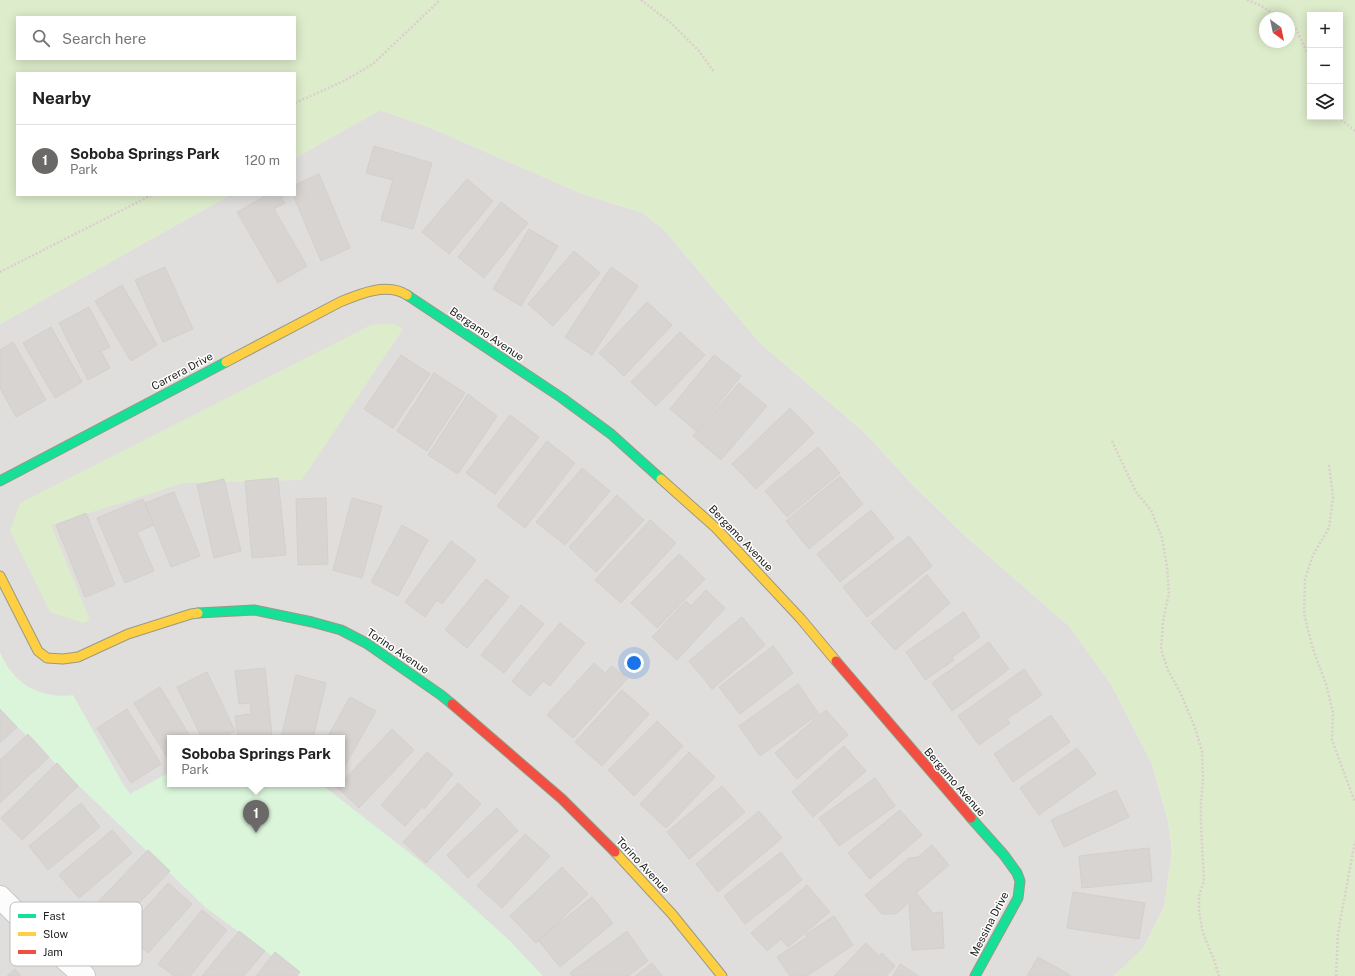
<!DOCTYPE html>
<meta charset="utf-8">
<style>
:root{--surface:#fff;--page:#f2f2f2;--text:#222;--muted:#767676;--line:#e0e0e0;--accent:#6a6968}
body{margin:0;font-family:"Public Sans",sans-serif;background:var(--page);color:var(--text)}
.controls{position:absolute;right:12px;top:12px;display:grid;overflow:hidden;border-radius:0px;box-shadow:0 2px 10px #0003}
.controls button{width:36px;height:36px;display:grid;place-items:center;padding:0;border:0;border-bottom:1px solid var(--line);background:var(--surface);color:var(--text);font:20px sans-serif}
.compass{position:absolute;left:1259px;top:12px;width:36px;height:36px;border-radius:50%;background:var(--surface);box-shadow:0 2px 10px #0003;rotate:147deg}
.you{position:absolute;left:634px;top:663px;width:14px;height:14px;margin:-10px;border:3px solid #fff;border-radius:50%;background:#1a73e8;box-shadow:0 0 0 6px #1a73e833}
.badge{display:grid;place-items:center;width:26px;height:26px;border-radius:50%;background:var(--accent);color:#fff;font-size:13px;font-weight:700}
.pin{position:absolute;translate:-50% -33px;filter:drop-shadow(0 1px 2px #0008)}
.pin::after{content:'';position:absolute;top:21px;width:14px;height:12px;background:inherit;clip-path:polygon(0 0,100% 0,50% 100%)}
.popup{position:absolute;left:167px;top:735px;width:178px;height:52px;box-sizing:border-box;display:grid;place-content:center;border-radius:0px;background:var(--surface);filter:drop-shadow(0 1px 3px #0005);font-size:13px;white-space:nowrap;color:var(--muted)}
.popup b{font-size:15px;color:var(--text)}
.popup::after{content:'';position:absolute;left:50%;top:100%;margin-left:-8px;border:8px solid transparent;border-top-color:var(--surface)}
.list{margin:0;padding:0;list-style:none}
h2{display:flex;justify-content:space-between;align-items:center;height:52px;margin:0;padding:0 16px;font-size:17px}
h2 small{font-size:13px;font-weight:400;color:var(--muted)}
.list li{display:grid;grid-template-columns:26px 1fr auto;gap:12px;align-items:center;box-sizing:border-box;height:72px;padding:0 16px;border-top:1px solid var(--line)}
.list b{display:block;font-size:15px;white-space:nowrap}
.list p{margin:0;font-size:13px;white-space:nowrap;color:var(--muted)}
.list em{font-size:13px;font-style:normal;color:var(--muted)}
.icon{flex:none;width:22px;height:22px;fill:none;stroke:currentColor;stroke-width:2;stroke-linecap:round;stroke-linejoin:round}
.map{position:relative;flex:none;width:1355px;height:976px;overflow:hidden}
.search{position:absolute;background:var(--surface);box-shadow:0 2px 10px #0003;left:16px;top:16px;width:280px;height:44px;display:flex;align-items:center;gap:10px;box-sizing:border-box;padding:0 14px;border-radius:0px;color:var(--muted);font-size:15px}
.panel{position:absolute;background:var(--surface);box-shadow:0 2px 10px #0003;left:16px;top:72px;width:280px;height:124px;border-radius:0px}
.map>svg:first-child{display:block}
</style>
<div class="map">
<svg width="1355" height="976" viewBox="0 0 1355 976">
<rect width="100%" height="100%" fill="#f0eeeb"/>
<path fill="#dfdedc" fill-rule="evenodd" d="M380,110L431,128L580,193L643,213L664,230L761,344L864,432L911,483L964,535L1068,625L1111,684L1152,764L1168,821L1172,851L1164,907L1144,947L1114,976H0V324L230,195H295V158ZM170,738H342V784H170Z"/>
<path fill="#ddeccb" fill-rule="evenodd" d="M0,0H1355V976H1114L1144,947L1164,908L1172,850L1168,821L1152,764L1111,684L1068,625L964,535L911,483L864,432L761,344L664,230L643,213L580,193L431,128L380,110L295,158V73H17V195H230L0,324ZM1310,15H1340V117H1310ZM17,17H295V59H17ZM1265,18H1289V42H1265Z
M382,324H394L403,329L302,480L184,483L51,525L90,620L83,623L50,612L10,531L20,503L371,325Z"/>
<path fill="#daf5da" d="M0,652C13,684 40,699 73,695L123,784L130,794L170,772V784H321L434,872L509,940L543,976H299L205,907L0,710Z"/>
<path fill="#d7d4d2" stroke="#d3d0cc" d="M374,146L432,163L413,229L381,220L393,180L366,173Z
M319,174L350,248L321,261L293,195H295V185Z
M467,179L493,201L449,254L422,232Z
M267,195H280L285,203L274,209L307,266L278,283L237,212Z
M501,202L528,223L484,278L458,257Z
M529,229L558,246L521,306L493,289Z
M574,251L600,273L553,326L528,304Z
M165,267L193,329L163,342L135,280Z
M611,267L638,286L592,355L565,337Z
M122,285L157,345L131,361L95,301Z
M647,302L672,325L624,376L599,353Z
M89,307L110,347L101,351L110,368L88,380L59,323Z
M51,327L82,382L55,398L23,343Z
M680,332L705,355L656,406L631,382Z
M13,342L46,400L16,417L0,388V350Z
M401,355L430,374L393,428L364,409Z
M714,355L741,376L696,431L670,409Z
M434,373L465,393L427,451L397,431Z
M739,383L767,406L721,460L693,436Z
M468,394L497,416L458,474L428,455Z
M790,408L814,433L756,489L732,464Z
M510,415L539,437L495,494L466,473Z
M547,441L575,463L525,528L497,506Z
M818,447L840,473L787,517L765,491Z
M582,468L610,491L565,545L536,522Z
M840,476L863,504L809,549L786,521Z
M278,478L286,555L252,558L245,481Z
M224,479L241,551L214,558L197,485Z
M174,492L200,556L171,567L145,503Z
M617,495L644,520L596,572L569,547Z
M326,498L328,564L298,565L296,499Z
M352,498L382,506L362,578L333,570Z
M143,499L154,525L137,532L154,571L125,583L97,518Z
M871,510L894,538L840,582L817,554Z
M86,513L115,585L85,597L56,525Z
M650,520L676,543L621,603L595,580Z
M402,525L428,540L398,596L371,582Z
M909,536L932,566L867,617L843,587Z
M451,541L476,560L442,604L437,600L425,617L405,602Z
M679,554L705,579L657,628L631,603Z
M927,575L950,603L895,650L871,623Z
M486,579L509,597L467,648L445,630Z
M706,590L725,608L677,660L652,637L686,601L691,606Z
M521,605L544,624L504,673L481,655Z
M964,612L980,637L952,657L954,660L925,680L906,652Z
M742,617L765,645L712,689L689,661Z
M560,623L585,643L550,686L543,681L530,696L512,681Z
M989,642L1009,669L952,711L932,683Z
M773,646L793,673L740,714L719,687Z
M594,663L605,673L612,666L627,679L573,738L547,715Z
M265,668L272,736L238,738L235,716L251,714L250,703L239,704L235,671Z
M1024,669L1042,695L1007,719L1010,723L979,745L958,716Z
M207,672L235,731L221,738H202L177,687Z
M296,675L326,683L313,738H281Z
M798,684L819,714L760,756L739,726Z
M160,687L191,738H170V762L134,703Z
M622,690L649,714L602,766L575,742Z
M350,697L376,711L342,771V738H327Z
M0,709L17,727L0,743Z
M127,709L161,764L131,783L97,728Z
M826,710L848,735L797,779L775,753Z
M1051,715L1070,742L1013,782L994,754Z
M657,721L683,746L634,796L608,770Z
M392,729L414,750L359,808L337,787L342,784V782Z
M28,734L49,757L0,803V760Z
M844,746L866,771L813,817L792,792Z
M1077,748L1096,774L1039,815L1020,788Z
M427,752L453,774L424,809L422,807L405,826L381,805Z
M689,752L715,777L666,828L640,804Z
M57,763L78,786L22,840L1,818Z
M875,778L895,806L839,846L819,818Z
M458,783L481,804L426,863L403,842Z
M722,786L745,812L689,859L667,832Z
M1116,790L1129,817L1064,847L1051,820Z
M81,803L100,827L48,870L29,846Z
M497,808L518,831L468,878L447,855Z
M900,810L922,835L870,879L848,853Z
M759,811L782,838L718,892L696,864Z
M112,830L132,853L79,898L59,875Z
M525,834L550,856L502,908L477,886Z
M932,845L949,865L916,893L933,913L942,912L944,948L912,950L909,902L896,914H882L865,895L909,858L918,857Z
M1149,848L1152,881L1082,888L1079,856Z
M148,850L170,871L116,927L94,906Z
M781,852L802,880L745,924L724,896Z
M562,867L588,894L536,943L510,916Z
M168,883L192,904L148,953L124,932Z
M807,885L830,912L788,947L781,939L767,951L751,933Z
M1073,892L1145,903L1139,939L1067,928Z
M592,897L613,923L560,967L538,940Z
M202,910L227,930L190,976H174L158,964Z
M834,916L853,945L807,976H790L777,957L807,937L805,935Z
M239,931L265,951L244,976H202Z
M627,931L648,961L628,976H572L570,973Z
M866,943L879,956L882,953L895,966L886,976H834Z
M275,952L300,972L297,976H256Z
M1038,957L1070,975L1069,976H1027Z
M652,963L662,976H635Z
M900,964L919,976H893Z
M15,969L21,976H7Z"/>
<g fill="none" stroke-linecap="round" stroke-linejoin="round">
<defs>
<path id="street" d="M0,897L27,924L84,976"/>
<path id="fast" d="M407,295L562,398L611,434L661,479
M0,481L226,362
M198,613L254,610L312,622L341,630L366,643L441,695L452,704
M971,818L1004,855L1017,873L1020,881L1018,898L975,976"/>
<path id="slow" d="M226,362L340,302C359,294 387,282 407,295
M661,479L716,528L801,619L836,661
M0,576L38,651L47,658L63,659L78,657L128,634L191,614L198,613
M615,852L672,914L722,976"/>
<path id="jam" d="M836,661L971,818
M452,704L562,799L615,852"/>
</defs>
<use href="#street" stroke="#c9c8c7" stroke-width="24"/>
<use href="#fast" stroke="#999a82" stroke-width="11"/>
<use href="#slow" stroke="#999a82" stroke-width="11"/>
<use href="#jam" stroke="#999a82" stroke-width="11"/>
<path stroke="#dccecd" stroke-width="2.5" stroke-dasharray="2 2" stroke-linecap="butt" d="M641,0L671,23L699,51L714,72
M1247,0L1260,5L1280,18
M1289,24L1295,27L1310,58
M295,103L344,81L373,64L440,0
M1338,117L1355,131
M0,272L152,195
M1112,441L1136,492L1151,510L1162,538L1167,567L1169,592L1163,622L1161,649L1168,670L1181,694L1195,728L1202,751L1203,780L1201,802V825L1204,881L1199,896V912L1203,933L1214,960L1219,976
M1329,465L1333,497L1329,528L1313,555L1305,579L1304,614L1313,649L1326,684L1333,713L1332,740L1355,802
M1336,976L1338,933L1355,841"/>
<use href="#street" stroke="#fdfcfc" stroke-width="22"/>
<use href="#fast" stroke="#16e098" stroke-width="9"/>
<use href="#slow" stroke="#ffcf43" stroke-width="9"/>
<use href="#jam" stroke="#f24e42" stroke-width="9"/>
</g>
<g text-anchor="middle" stroke-width="3" stroke-linejoin="round" paint-order="stroke">
<g font-size="11" fill="#222" stroke="#fff">
<text transform="translate(487 334) rotate(34)" y="4">Bergamo Avenue</text>
<text transform="translate(182 371) rotate(-28)" y="4">Carrera Drive</text>
<text transform="translate(741 538) rotate(46)" y="4">Bergamo Avenue</text>
<text transform="translate(398 651) rotate(34)" y="4">Torino Avenue</text>
<text transform="translate(955 782) rotate(49)" y="4">Bergamo Avenue</text>
<text transform="translate(643 865) rotate(47)" y="4">Torino Avenue</text>
<text transform="translate(989 924) rotate(-63)" y="4">Messina Drive</text>
</g>
</g>
<rect x="10" y="902" width="132" height="64" rx="6" fill="#fff" stroke="#bdbdbd" stroke-width="1"/>
<rect x="18" y="914" width="18" height="4" fill="#16e098"/>
<rect x="18" y="932" width="18" height="4" fill="#ffcf43"/>
<rect x="18" y="950" width="18" height="4" fill="#f24e42"/>
<g font-size="11" fill="#222">
<text x="43" y="920">Fast</text>
<text x="43" y="938">Slow</text>
<text x="43" y="956">Jam</text>
</g>
</svg>
<div class="controls">
<button>+</button>
<button>−</button>
<button><svg class="icon" aria-label="layers" viewBox="0 0 24 24"><path d="M12 4l9 5-9 5-9-5zM3 14l9 5 9-5"/></svg></button>
</div>
<svg class="compass" viewBox="-18 -18 36 36"><path d="M0-13l5 13h-10z" fill="#e53935"/><path d="M0 13l5-13h-10z" fill="#767676"/></svg>
<div class="you"></div>
<div class="pin badge" style="left:256px;top:833px">1</div>
<div class="popup"><b>Soboba Springs Park</b>Park</div>
<div class="search"><svg class="icon" aria-label="search" viewBox="0 0 24 24"><circle cx="10" cy="10" r="6"/><path d="M15 15l6 6"/></svg>Search here</div>
<section class="panel">
<h2>Nearby<small></small></h2>
<ul class="list">
<li><span class="badge">1</span><div><b>Soboba Springs Park</b><p>Park</p></div><em>120 m</em></li>
</ul>
</section>
</div>
